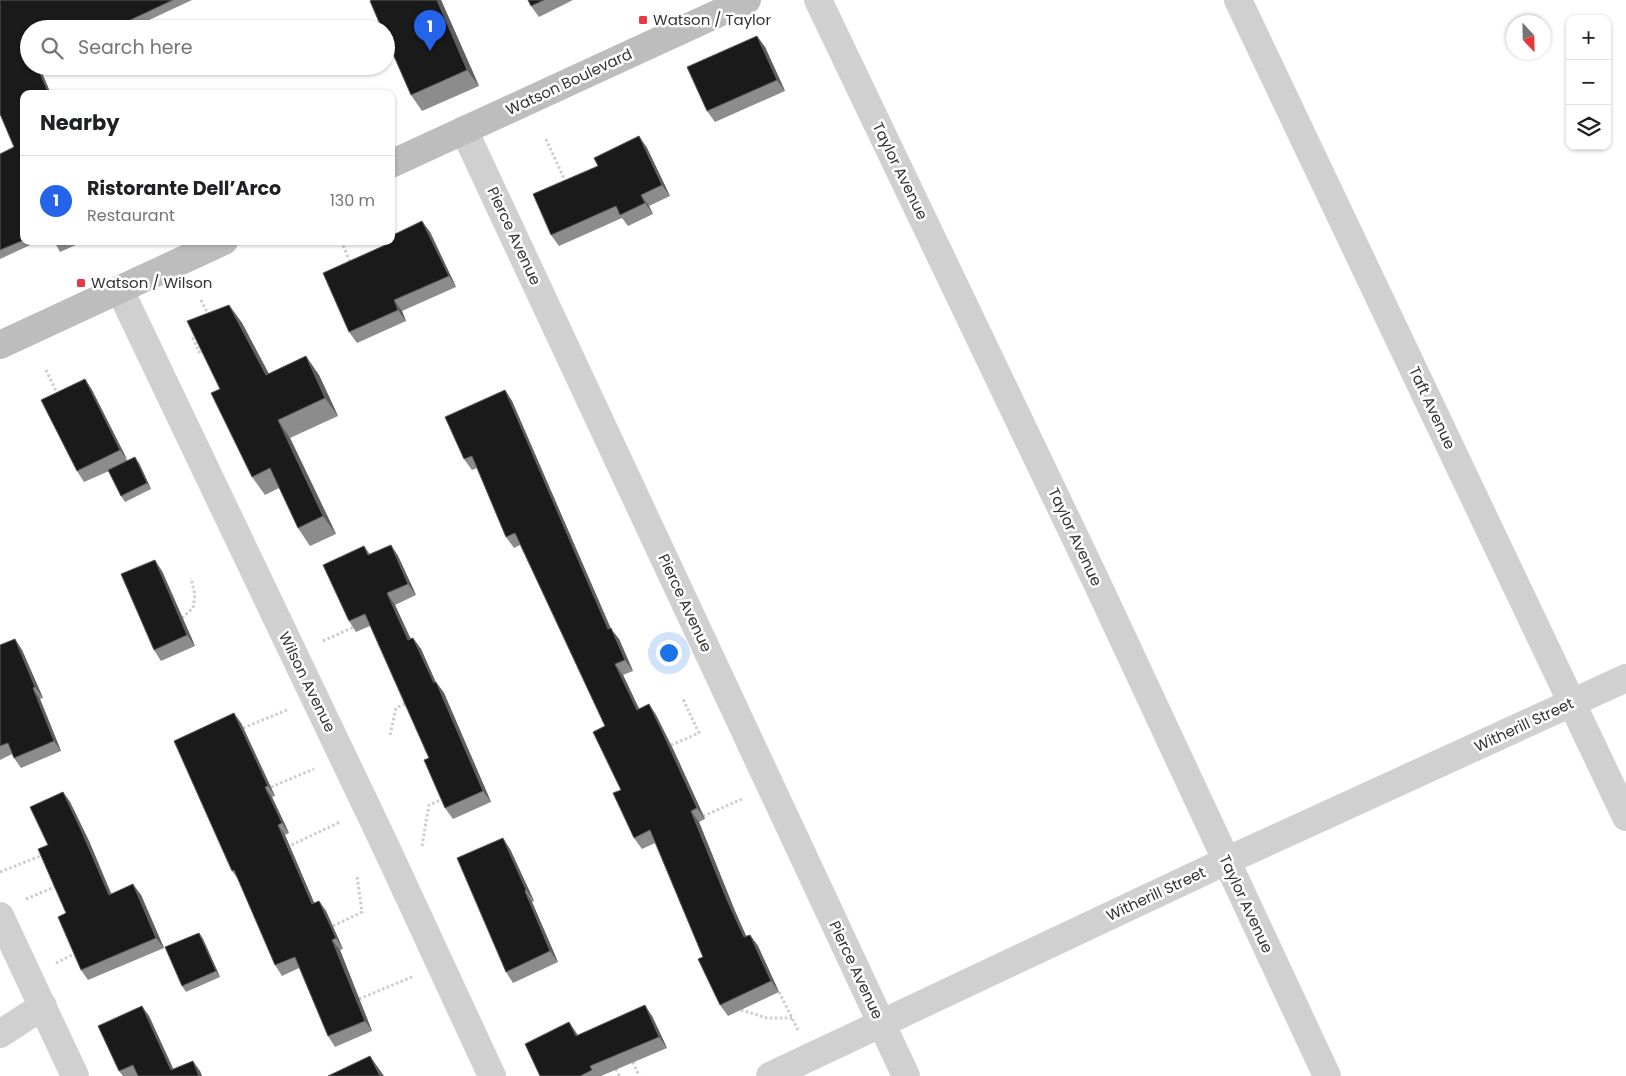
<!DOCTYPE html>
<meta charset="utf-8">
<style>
:root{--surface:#fff;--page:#f6f6f6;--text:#202124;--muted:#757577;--line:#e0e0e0;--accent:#2563eb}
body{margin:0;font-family:Poppins,sans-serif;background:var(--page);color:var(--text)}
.controls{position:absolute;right:15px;top:15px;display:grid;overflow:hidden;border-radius:10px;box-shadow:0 1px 4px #0004}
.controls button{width:45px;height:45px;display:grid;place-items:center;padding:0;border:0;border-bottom:1px solid var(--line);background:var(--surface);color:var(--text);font:25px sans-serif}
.compass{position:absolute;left:1506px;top:15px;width:45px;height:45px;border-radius:50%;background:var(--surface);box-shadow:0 1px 4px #0004;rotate:158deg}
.you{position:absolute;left:668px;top:652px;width:18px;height:18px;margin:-12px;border:4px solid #fff;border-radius:50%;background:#1a73e8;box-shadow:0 0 0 8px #1a73e833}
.badge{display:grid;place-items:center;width:32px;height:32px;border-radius:50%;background:var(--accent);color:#fff;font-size:16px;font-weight:700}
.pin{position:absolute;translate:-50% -41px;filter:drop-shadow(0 1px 2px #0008)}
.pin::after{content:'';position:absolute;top:26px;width:18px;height:15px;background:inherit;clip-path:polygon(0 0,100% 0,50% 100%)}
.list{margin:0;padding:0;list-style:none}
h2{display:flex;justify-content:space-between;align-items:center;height:65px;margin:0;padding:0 20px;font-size:21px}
h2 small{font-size:16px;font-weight:400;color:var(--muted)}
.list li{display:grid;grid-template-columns:32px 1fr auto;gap:15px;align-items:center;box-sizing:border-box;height:90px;padding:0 20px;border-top:1px solid var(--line)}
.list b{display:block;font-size:19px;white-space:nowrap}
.list p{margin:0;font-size:16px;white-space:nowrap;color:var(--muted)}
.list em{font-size:16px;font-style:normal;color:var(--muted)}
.icon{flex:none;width:28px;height:28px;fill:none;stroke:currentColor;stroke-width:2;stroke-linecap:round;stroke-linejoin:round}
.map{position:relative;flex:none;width:1626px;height:1076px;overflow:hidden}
.search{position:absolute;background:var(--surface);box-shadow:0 1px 4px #0004;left:20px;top:20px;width:375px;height:55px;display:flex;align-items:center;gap:12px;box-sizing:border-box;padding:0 18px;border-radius:28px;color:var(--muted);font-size:19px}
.panel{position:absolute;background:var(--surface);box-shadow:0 1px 4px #0004;left:20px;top:90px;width:375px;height:155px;border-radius:10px}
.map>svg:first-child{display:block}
</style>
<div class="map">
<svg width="1626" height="1076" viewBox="0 0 1626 1076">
<rect width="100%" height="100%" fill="#fff"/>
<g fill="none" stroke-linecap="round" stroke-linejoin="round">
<path stroke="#cdcdcd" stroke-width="3" stroke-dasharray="2.5 2.5" stroke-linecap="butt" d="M546,139L566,183
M341,241L351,264
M201,300L209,316
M198,336L193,338L199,352L204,349
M46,370L58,395
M182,618L193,608L195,595L191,578
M323,641L354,627
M243,728L287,710
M390,735L396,708L407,703
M671,745L699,733L682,697
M271,787L314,769
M703,816L742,799
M422,846L429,805L443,799
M287,847L340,822
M0,872L43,855
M26,899L57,886
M333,926L362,912L357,876
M56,963L76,953
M779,992L798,1030
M359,999L412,977
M741,1010L767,1018H792
M633,1062L639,1076
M616,1069L619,1075L622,1076"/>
<path stroke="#d0d0d0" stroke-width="28" d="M818,0L1096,581L1327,1076
M1238,0L1626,817
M464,130L906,1076
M120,290L385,845L492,1076
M0,916L75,1076
M0,1034L43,1006
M770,1076L1226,861L1626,678"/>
<path stroke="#bdbdbd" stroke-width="28" d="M391,164L747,0
M0,345L224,241"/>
</g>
<path fill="#8c8c8c" d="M0,0H192L130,29H29V66H49L41,70L24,94V241H39L0,259V154L14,147Z
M371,0H441L479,86L422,111L411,95Z
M528,0H573L539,17L531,6Z
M757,36L765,47L785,91L715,122L707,111Z
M639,136L647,148L670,196L649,206L653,214L628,226L622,218L559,246L551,235L598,166Z
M430,232L456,287L402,311L406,321L357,343L349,332Z
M54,241H85L60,252Z
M229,305L242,323L269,374L319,375L338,416L290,438L336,534L310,546L298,528L279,488L265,495L252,477L220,389Z
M85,379L92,390L127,461L139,463L151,489L125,502L121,496L109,471L84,482L77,471Z
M505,390L512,401L611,629L619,639L633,671L623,675L639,709L649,704L656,715L674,751L705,819L699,822L735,911L746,936L750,935L758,946L779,992L728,1016L720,1005L703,957L655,843L642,849L634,838L621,790L605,726L520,545L514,548L506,537L477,468L472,470L464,459Z
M391,545L398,556L416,595L395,605L411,639L413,638L421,649L436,682L444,693L491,802L453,819L445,808L429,758L370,626L356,632L349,621L364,546L370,554Z
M162,571L195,646L161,661L154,650Z
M15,639L22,650L43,698L40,699L61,751L21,768L14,758L12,754L0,760V645Z
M241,723L275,796L272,797L289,833L285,835L314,903L319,901L326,911L343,949L340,950L372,1031L335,1047L328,1036L299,968L282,976L275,965L238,879L232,871Z
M63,792L70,802L89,841L111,894L141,895L164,948L88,980L81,970L66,913Z
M510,849L534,901L532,902L558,962L513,983L506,972Z
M199,933L203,939L220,977L186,992L182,986Z
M149,1016L174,1070L200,1071L202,1076H123L119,1071Z
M652,1016L667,1048L601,1076H540L569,1022L578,1035Z"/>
<path fill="#5f5f5f" d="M437,0H441L479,86L467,70Z
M757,36L765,47L785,91L777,80Z
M37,66L41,70L51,94H49Z
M639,136L647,148L670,196L662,185Z
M641,195L649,206L653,214L645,203Z
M422,221L430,232L456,287L449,276Z
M394,300L402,311L406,321L398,310Z
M229,305L242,323L279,393L266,375Z
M306,356L319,375L338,416L325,398Z
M85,379L92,390L128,461L120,450Z
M505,390L512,401L611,629L619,639L633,671L625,660L608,629Z
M278,420L290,438L336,534L323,516Z
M135,457L139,463L151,489L147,483Z
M391,545L398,556L416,595L408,584Z
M155,560L162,571L195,646L187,635Z
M387,593L395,605L416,651L408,640Z
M413,638L421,649L439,690L436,682L444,693L491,802L483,791Z
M15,639L22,650L43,698L35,687Z
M615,664L623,675L645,721L637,710Z
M33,688L40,699L61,751L54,741Z
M649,704L656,715L674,751L705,819L697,808Z
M234,713L241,723L275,796L268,786Z
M265,787L272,797L289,833L282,823Z
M63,792L70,802L89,841L116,905L109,895Z
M691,811L699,822L735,911L752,949L744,937L727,900Z
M278,825L285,835L319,914L312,904Z
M503,838L510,849L534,901L526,890Z
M133,884L141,895L164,948L156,938Z
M525,891L532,902L558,962L550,951Z
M319,901L326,911L343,949L336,938Z
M199,933L203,939L220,977L216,971Z
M750,935L758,946L779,992L771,981Z
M332,940L340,950L372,1031L365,1021Z
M645,1005L652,1016L667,1048L659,1037Z
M142,1006L149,1016L176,1076L171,1070Z
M569,1022L576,1033L583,1047L576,1036Z
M370,1056L384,1076H380Z
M193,1061L200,1071L202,1076H199Z"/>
<path fill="#1a1a1a" stroke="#5f5f5f" d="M0,0H173L111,29H29V66H37L49,94H24V240L0,250V154L14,147L0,114Z
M371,0H437L467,70L411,95L386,38V29H382L370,1Z
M528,0H544L531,6Z
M757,36L777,80L707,111L687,67Z
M639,136L662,185L641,195L645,203L620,215L616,206L551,235L533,194L598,166L594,158Z
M422,221L449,276L394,300L398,310L349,332L323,273L392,242L391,236Z
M54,241H65L56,245Z
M229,305L266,375L306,356L325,398L278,420L323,516L298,528L270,468L252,477L211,393L220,389L187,321Z
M85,379L120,450L77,471L41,400Z
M505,390L608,629L611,628L625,660L615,664L637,710L649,704L666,740L697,808L691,811L727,900L744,937L750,935L771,981L720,1005L698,959L703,957L650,830L634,838L613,793L621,790L593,732L605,726L515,533L506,537L472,456L464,459L445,417Z
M135,457L147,483L121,496L108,470Z
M391,545L408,584L387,593L408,640L413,638L434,683L436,682L483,791L445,808L424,760L429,758L365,614L349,621L323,565L364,546L368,555Z
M155,560L187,635L154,650L121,574Z
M15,639L35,687L33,688L54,741L14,758L8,743L0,746V645Z
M234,713L268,786L265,787L282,823L278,825L312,904L319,901L336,938L332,940L365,1021L328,1036L295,957L275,965L234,870L232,871L174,741Z
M63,792L81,830L109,895L133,884L156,938L81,970L58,917L66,913L38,849L48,845L30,807Z
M503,838L526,890L525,891L550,951L506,972L457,858Z
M199,933L216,971L182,986L165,947Z
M645,1005L659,1037L590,1066L592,1070L580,1076H540L525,1044L569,1022L576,1036Z
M142,1006L171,1070L193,1061L199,1076H138L133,1065L119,1071L98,1026Z
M370,1056L380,1076H328Z"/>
<g fill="#e63946" stroke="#fff" stroke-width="2">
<rect x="638" y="15" width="10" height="10" rx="2.5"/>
<rect x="76" y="278" width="10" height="10" rx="2.5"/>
</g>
<g text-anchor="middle" stroke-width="5" stroke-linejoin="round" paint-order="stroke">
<g font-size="15" fill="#333" stroke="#fff" text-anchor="start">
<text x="653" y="25">Watson / Taylor</text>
<text x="91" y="288">Watson / Wilson</text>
</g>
<g font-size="15" fill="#333" stroke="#fff">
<text transform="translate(569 82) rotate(-25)" y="5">Watson Boulevard</text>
<text transform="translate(900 171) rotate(64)" y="5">Taylor Avenue</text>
<text transform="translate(514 236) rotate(65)" y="5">Pierce Avenue</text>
<text transform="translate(1432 408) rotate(65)" y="5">Taft Avenue</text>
<text transform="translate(1075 537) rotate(65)" y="5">Taylor Avenue</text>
<text transform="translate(685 603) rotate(65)" y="5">Pierce Avenue</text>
<text transform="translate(307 682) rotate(64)" y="5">Wilson Avenue</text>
<text transform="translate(1524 725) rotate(-25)" y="5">Witherill Street</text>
<text transform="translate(1156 894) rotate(-25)" y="5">Witherill Street</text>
<text transform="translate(1246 904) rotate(65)" y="5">Taylor Avenue</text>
<text transform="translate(856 970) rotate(65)" y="5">Pierce Avenue</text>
</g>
</g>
</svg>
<div class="controls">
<button>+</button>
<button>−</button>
<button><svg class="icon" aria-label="layers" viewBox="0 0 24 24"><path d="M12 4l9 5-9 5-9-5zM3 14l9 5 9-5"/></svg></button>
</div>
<svg class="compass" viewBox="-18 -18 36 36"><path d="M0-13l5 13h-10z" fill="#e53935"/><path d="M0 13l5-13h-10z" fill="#757577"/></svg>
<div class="you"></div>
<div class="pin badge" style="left:430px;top:51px">1</div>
<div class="search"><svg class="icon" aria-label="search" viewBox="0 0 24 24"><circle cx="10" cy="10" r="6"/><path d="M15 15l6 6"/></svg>Search here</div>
<section class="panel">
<h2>Nearby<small></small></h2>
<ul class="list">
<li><span class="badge">1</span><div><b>Ristorante Dell’Arco</b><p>Restaurant</p></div><em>130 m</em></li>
</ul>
</section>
</div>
